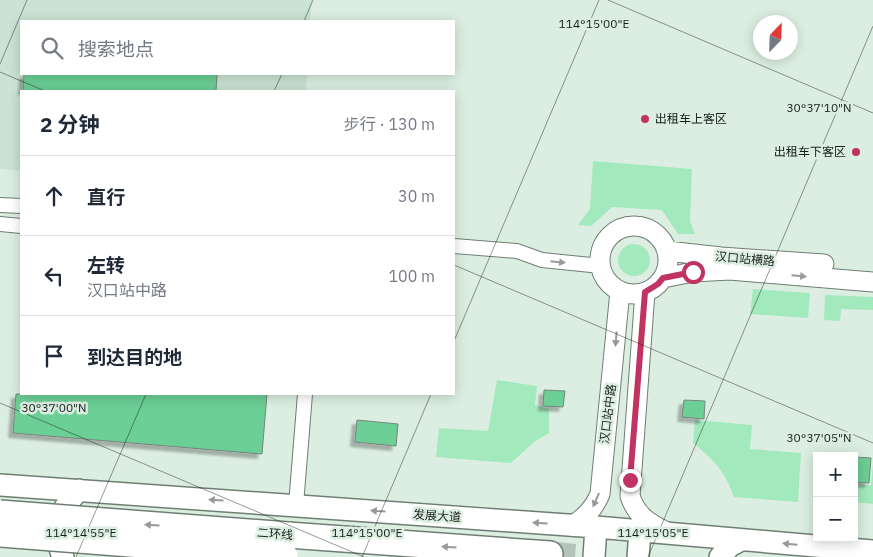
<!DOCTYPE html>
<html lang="zh">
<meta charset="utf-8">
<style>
:root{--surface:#fff;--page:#f6f6f7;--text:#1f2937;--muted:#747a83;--line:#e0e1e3}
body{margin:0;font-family:"IBM Plex Sans","Noto Sans SC",sans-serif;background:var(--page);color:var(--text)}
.controls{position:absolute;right:15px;bottom:15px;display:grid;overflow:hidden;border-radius:0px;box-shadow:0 2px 12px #0003}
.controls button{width:45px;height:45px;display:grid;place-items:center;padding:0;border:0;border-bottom:1px solid var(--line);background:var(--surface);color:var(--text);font:25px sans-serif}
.compass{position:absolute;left:753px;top:15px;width:45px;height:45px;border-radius:50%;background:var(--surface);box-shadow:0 2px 12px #0003;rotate:23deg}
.stop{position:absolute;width:15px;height:15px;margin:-11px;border:4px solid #c13360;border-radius:50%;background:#fff}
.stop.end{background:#c13360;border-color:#fff;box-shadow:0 1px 5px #0008}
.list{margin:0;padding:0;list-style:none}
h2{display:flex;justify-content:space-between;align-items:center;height:65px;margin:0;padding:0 20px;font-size:21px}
h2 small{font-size:16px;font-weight:400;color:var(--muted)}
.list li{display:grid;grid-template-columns:32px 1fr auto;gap:15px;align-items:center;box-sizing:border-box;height:80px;padding:0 20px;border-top:1px solid var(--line)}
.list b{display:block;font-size:19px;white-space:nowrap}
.list p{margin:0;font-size:16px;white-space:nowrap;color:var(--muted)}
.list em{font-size:16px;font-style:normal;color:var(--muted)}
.icon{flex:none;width:28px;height:28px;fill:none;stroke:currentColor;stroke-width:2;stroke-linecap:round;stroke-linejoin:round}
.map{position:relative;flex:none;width:873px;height:557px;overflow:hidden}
.search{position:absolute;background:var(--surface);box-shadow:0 2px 12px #0003;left:20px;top:20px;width:435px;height:55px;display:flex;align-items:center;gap:12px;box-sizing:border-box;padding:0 18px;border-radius:0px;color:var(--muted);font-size:19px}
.panel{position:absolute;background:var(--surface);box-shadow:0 2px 12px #0003;left:20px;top:90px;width:435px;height:305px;border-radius:0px}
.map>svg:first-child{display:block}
</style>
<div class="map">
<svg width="873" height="557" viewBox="0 0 873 557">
<defs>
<filter id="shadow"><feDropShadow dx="-4.5" dy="4.5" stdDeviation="1" flood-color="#0004"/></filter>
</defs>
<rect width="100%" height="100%" fill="#dceee2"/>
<path fill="#cae3d2" d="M0,0H312L310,21H21V74H307L306,91H21V171L0,169Z"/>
<path fill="#a2e9bd" d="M593,161L692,169L690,221L695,234H678L662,210L612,207L591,226L578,225L590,209Z
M618 260a16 16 0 1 1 32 0a16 16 0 1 1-32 0Z
M753,289L810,293L808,318L750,314Z
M825,295L873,297V310L841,309L840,321L824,320Z
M497,380L537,386L535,405L549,409V433L534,442L511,463L436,457L439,428L488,431Z
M695,420L752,425L750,449L801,453L798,502L734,497C725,471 714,460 693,443Z
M873,463V504L854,502V484L871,485Z"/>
<path fill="#6ccf96" stroke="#75857a" filter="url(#shadow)" d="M24,74H217L216,91H23Z
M544,390L565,391L563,407L543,406Z
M16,394H267L262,454L13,433Z
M684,400L705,401L704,419L682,417Z
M357,420L398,424L396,446L355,442Z
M854,457L871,458L869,483L854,482Z"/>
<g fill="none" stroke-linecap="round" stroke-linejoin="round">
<path stroke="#b5c4ba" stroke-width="25" stroke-dasharray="25 12" stroke-linecap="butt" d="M550,554L580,557"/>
<defs>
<path id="street" d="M0,205L21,206
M0,224L21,226
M454,246L517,251L542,260L601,266
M296,505L305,394"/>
<path id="secondary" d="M600 260a34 34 0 1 1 68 0a34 34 0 1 1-68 0Z
M667,251L721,257L824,264
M663,278L693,272L730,270L873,282
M645,292L630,496C637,517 650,524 669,533
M572,526C585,517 594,509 600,494L620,291"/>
<path id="primary" d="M0,485L596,527L873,551
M63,557C52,530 59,510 79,490
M594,557L596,527
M638,557L640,531
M720,557L730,546L741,540"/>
<path id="highway" d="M288,535L550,554"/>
</defs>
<use href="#street" stroke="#6e7e73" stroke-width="16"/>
<use href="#secondary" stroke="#6e7e73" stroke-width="21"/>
<use href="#primary" stroke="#6e7e73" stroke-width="24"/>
<use href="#highway" stroke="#6e7e73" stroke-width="28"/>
<use href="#street" stroke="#fff" stroke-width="14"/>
<use href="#secondary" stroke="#fff" stroke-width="19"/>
<use href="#primary" stroke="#fff" stroke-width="21"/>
<use href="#highway" stroke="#fff" stroke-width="25"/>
<defs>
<path id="highway-bridge" d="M0,513L288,535
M0,534L285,556"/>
</defs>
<use href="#highway-bridge" stroke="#6e7e73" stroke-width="28" stroke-linecap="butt"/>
<use href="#highway-bridge" stroke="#fff" stroke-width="25"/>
</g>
<defs><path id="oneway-solid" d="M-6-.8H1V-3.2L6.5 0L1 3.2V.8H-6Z" transform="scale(1.25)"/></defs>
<g fill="#979a98">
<use href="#oneway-solid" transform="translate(558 262) rotate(6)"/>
<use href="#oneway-solid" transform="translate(799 276) rotate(5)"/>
<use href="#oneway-solid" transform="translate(616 339) rotate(95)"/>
<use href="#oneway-solid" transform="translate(216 500) rotate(-176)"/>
<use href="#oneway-solid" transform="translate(596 500) rotate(114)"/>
<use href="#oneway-solid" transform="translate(378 511) rotate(-176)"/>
<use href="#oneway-solid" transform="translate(540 523) rotate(-176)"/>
<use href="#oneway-solid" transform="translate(152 525) rotate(-176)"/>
<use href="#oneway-solid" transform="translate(790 544) rotate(-175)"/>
<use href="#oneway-solid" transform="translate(449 547) rotate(-176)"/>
</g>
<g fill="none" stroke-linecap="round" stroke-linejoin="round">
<path stroke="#c13360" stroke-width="6" d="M630,480L645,292L658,284L663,278L693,272"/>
</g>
<path fill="none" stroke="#181e1a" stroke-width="1" stroke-opacity="0.45" d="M608,0L873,113M304,21L313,0M0,64L27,0M0,72L45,91M274,91L282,74M454,265L873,443M454,341L599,0M0,403L364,557M76,557L146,394M362,557L431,394M648,557L873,26"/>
<g fill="#c13360" stroke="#dceee2" stroke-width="2">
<circle cx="645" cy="119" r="5"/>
<circle cx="856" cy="152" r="5"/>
</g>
<g text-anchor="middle" stroke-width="5" stroke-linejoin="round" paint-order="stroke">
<g font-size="12" fill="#181e1a" stroke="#dceee2" text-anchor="start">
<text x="655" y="123">出租车上客区</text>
<text x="846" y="156" text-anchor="end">出租车下客区</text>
</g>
<g font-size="12" fill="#181e1a" stroke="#dceee2">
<text transform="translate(745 259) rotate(5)" y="4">汉口站横路</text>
<text transform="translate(608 414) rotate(-83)" y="4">汉口站中路</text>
<text transform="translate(437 516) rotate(4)" y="4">发展大道</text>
<text transform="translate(275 534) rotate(4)" y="4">二环线</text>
</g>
</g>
<g font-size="12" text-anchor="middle" fill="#181e1a" stroke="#dceee2" stroke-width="5" stroke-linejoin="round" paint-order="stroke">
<text x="594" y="28">114°15'00"E</text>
<text x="819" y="112">30°37'10"N</text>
<text x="54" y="412">30°37'00"N</text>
<text x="819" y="442">30°37'05"N</text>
<text x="81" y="537">114°14'55"E</text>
<text x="367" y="537">114°15'00"E</text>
<text x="653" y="537">114°15'05"E</text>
</g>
</svg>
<div class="controls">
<button>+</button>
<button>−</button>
</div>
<svg class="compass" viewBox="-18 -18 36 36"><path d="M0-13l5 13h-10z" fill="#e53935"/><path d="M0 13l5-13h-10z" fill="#747a83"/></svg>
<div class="stop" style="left:693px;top:272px"></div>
<div class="stop end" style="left:630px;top:480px"></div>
<div class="search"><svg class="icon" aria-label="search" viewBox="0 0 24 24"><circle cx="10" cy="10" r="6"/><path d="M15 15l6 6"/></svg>搜索地点</div>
<section class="panel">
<h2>2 分钟<small>步行 · 130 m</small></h2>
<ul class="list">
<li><svg class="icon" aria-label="ahead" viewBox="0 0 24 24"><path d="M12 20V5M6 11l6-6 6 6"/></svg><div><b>直行</b></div><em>30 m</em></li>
<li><svg class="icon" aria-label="left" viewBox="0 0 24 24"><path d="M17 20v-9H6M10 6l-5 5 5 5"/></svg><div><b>左转</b><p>汉口站中路</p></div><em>100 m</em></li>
<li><svg class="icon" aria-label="arrive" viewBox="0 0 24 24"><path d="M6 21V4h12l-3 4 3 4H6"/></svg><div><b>到达目的地</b></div></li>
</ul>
</section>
</div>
